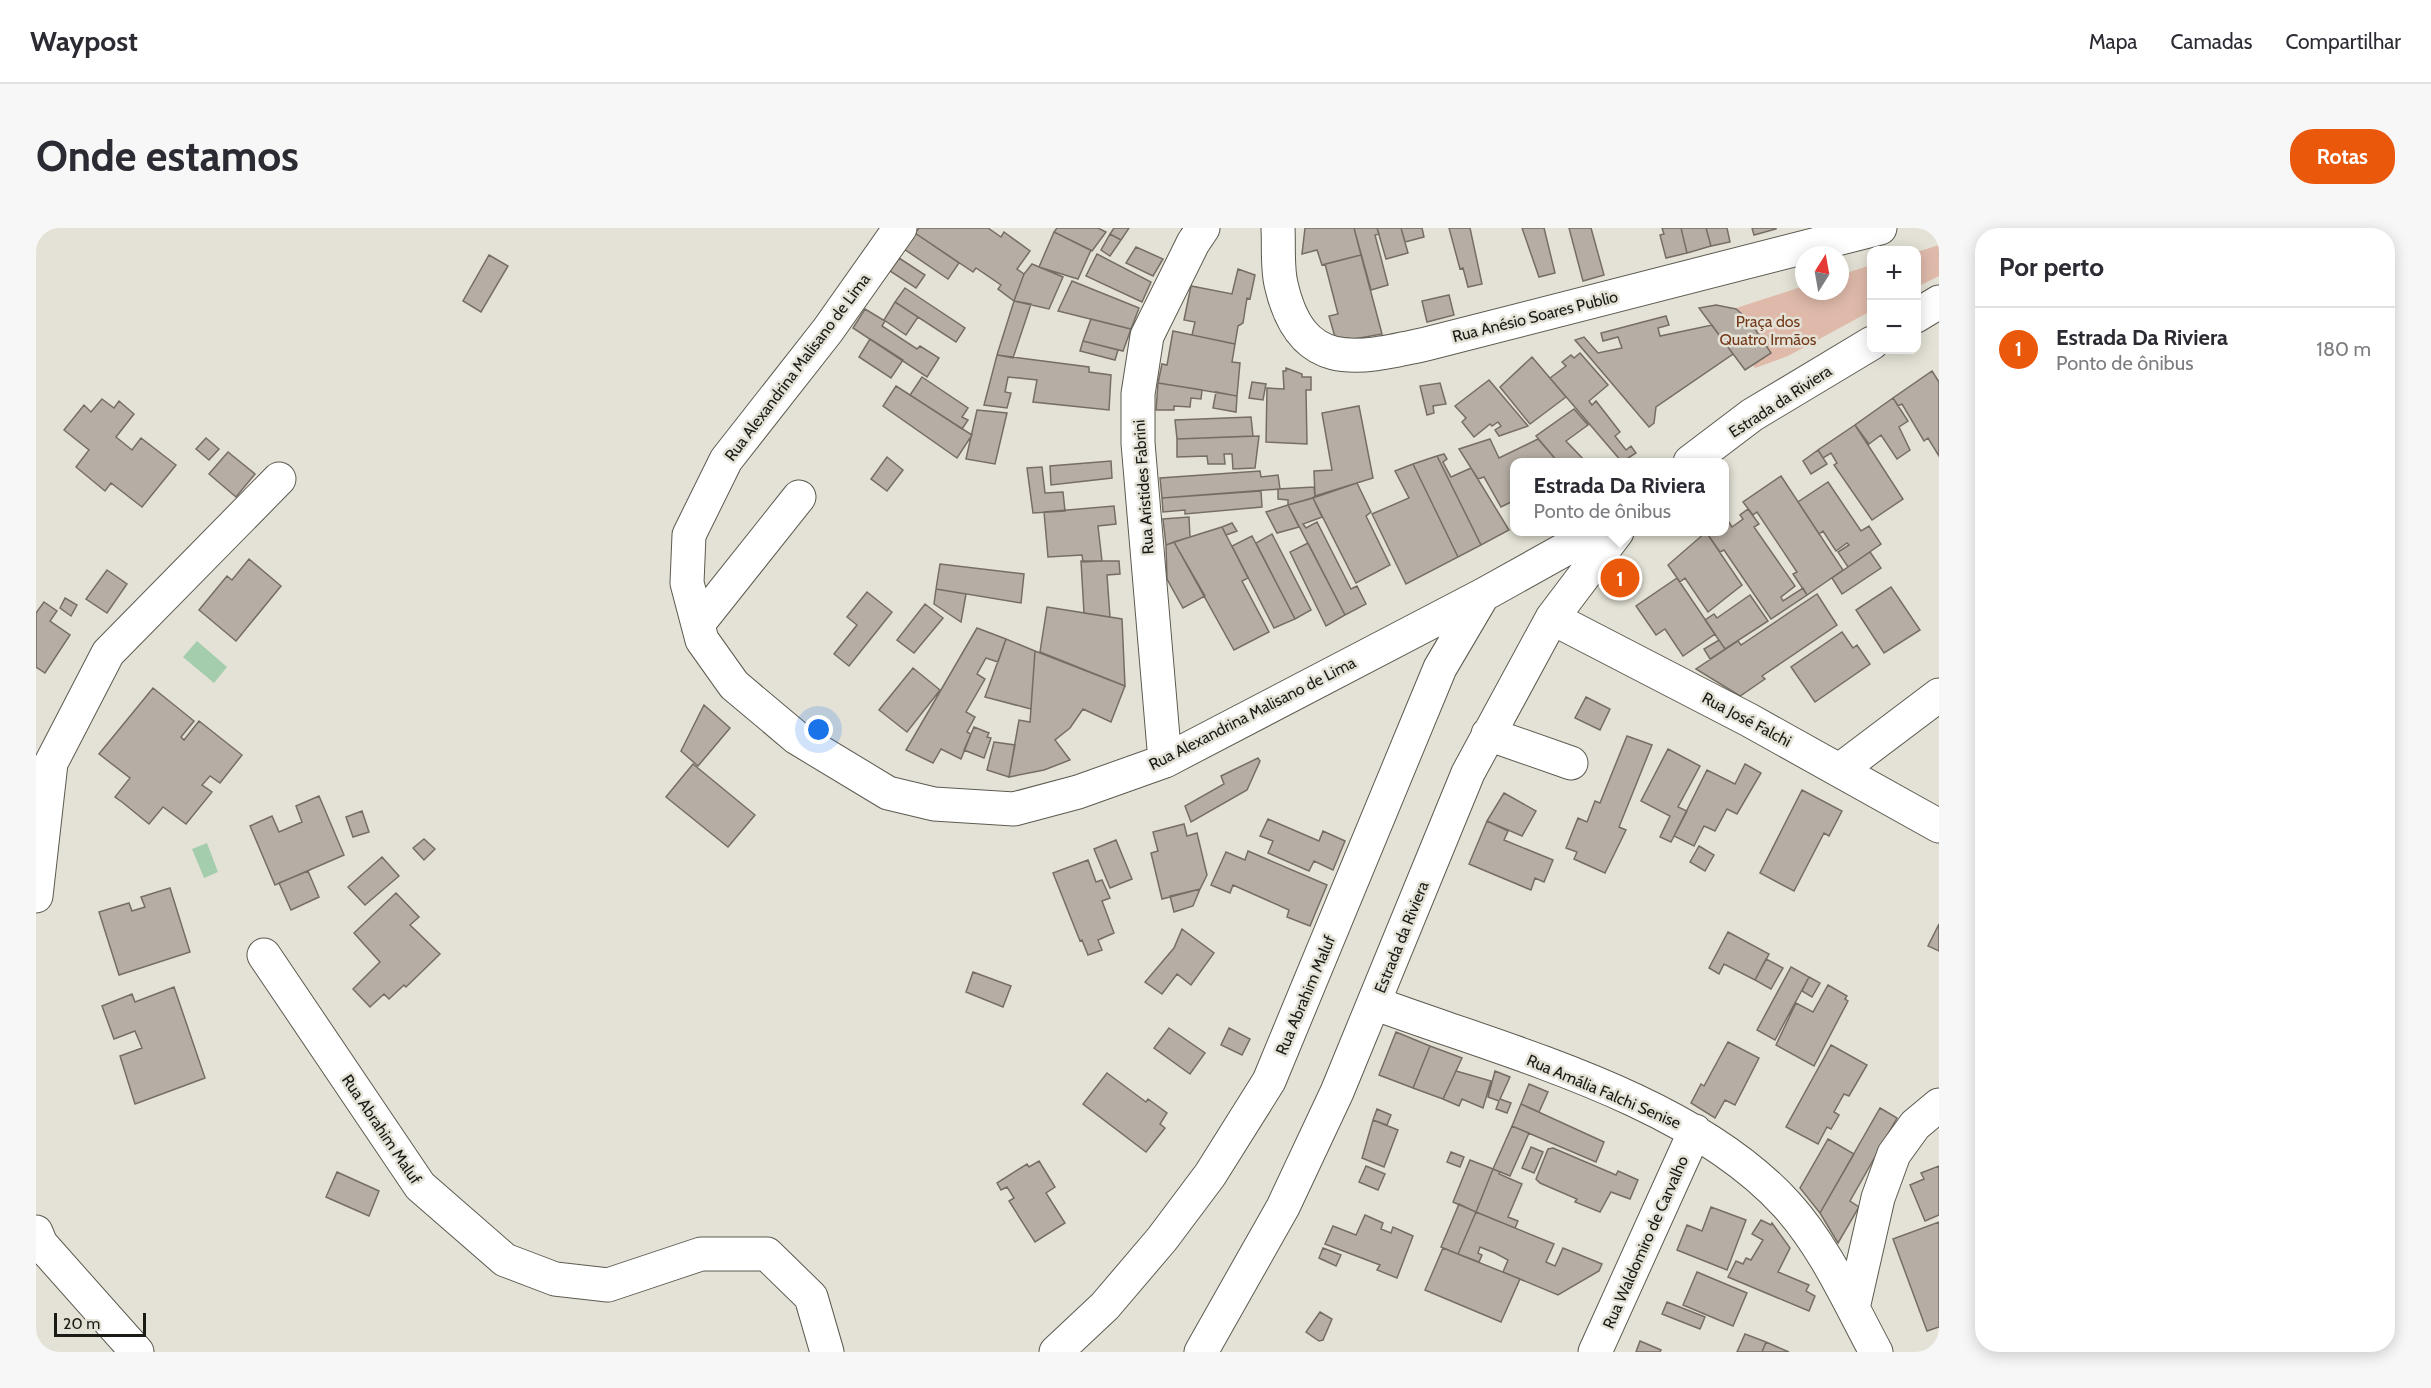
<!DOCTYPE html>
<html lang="pt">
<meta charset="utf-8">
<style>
:root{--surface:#fff;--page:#f7f7f7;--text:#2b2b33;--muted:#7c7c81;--line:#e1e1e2;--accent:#ea580c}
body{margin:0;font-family:Cabin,sans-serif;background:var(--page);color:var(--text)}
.controls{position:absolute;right:18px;top:18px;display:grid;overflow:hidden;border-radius:12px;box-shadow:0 3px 15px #0003}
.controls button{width:54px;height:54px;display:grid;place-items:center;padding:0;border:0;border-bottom:2px solid var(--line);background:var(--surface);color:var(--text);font:30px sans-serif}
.compass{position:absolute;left:1759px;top:18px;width:54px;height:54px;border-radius:50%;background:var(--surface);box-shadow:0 3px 15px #0003;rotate:11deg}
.scale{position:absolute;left:18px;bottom:15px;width:92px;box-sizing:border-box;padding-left:6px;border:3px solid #1b1b16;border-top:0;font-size:16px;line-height:21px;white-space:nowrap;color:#1b1b16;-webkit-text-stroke:4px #e4e2d6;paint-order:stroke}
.you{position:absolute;left:783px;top:502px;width:21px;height:21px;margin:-15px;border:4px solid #fff;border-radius:50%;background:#1a73e8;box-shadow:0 0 0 9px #1a73e833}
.badge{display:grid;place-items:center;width:39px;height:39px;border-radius:50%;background:var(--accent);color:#fff;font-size:20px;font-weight:700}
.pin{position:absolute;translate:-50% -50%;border:3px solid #fff;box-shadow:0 2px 6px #0006}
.popup{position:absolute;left:1474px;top:230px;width:219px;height:78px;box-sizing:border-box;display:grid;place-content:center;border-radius:12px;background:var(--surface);filter:drop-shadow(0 2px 4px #0005);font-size:20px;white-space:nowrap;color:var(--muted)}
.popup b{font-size:22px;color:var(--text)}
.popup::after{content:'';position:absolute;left:50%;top:100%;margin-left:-12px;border:12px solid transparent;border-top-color:var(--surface)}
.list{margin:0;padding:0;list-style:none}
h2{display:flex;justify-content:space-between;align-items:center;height:78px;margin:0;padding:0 24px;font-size:26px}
h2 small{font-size:20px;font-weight:400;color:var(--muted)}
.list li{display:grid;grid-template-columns:39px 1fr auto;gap:18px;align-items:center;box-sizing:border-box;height:84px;padding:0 24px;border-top:2px solid var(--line)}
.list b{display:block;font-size:22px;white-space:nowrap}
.list p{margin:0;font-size:20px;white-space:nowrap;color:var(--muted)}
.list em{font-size:20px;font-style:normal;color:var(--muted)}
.map{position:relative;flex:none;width:1903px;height:1124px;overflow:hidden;border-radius:24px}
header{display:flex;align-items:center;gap:36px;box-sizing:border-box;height:84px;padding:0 30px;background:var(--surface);border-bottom:2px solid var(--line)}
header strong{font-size:28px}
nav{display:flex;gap:33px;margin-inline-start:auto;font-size:21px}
.intro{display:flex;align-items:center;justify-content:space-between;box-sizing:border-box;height:144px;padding:0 36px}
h1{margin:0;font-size:42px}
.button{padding:15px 27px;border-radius:24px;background:var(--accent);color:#fff;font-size:21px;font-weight:700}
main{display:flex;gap:36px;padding:0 36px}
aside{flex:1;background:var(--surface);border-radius:24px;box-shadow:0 3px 15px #0003}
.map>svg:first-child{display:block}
</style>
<header>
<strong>Waypost</strong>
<nav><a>Mapa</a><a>Camadas</a><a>Compartilhar</a></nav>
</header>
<div class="intro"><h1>Onde estamos</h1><a class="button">Rotas</a></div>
<main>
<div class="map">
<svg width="1903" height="1124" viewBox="0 0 1903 1124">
<rect width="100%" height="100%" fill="#e4e2d6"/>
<path fill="#dfbaaa" d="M1903,17V48L1881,59V24Z
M1835,37V83L1752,128L1719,140L1679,87L1768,58V63H1804V47Z"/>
<path fill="#a3cdad" d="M161,413L191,439L178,455L147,429Z
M171,615L182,644L168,650L156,621Z"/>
<path fill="#b6aea4" stroke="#766e66" stroke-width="1.5" d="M883,0H952L965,9L968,4L994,23L981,41L988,46L978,73L962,61L965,57L940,40L937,44L879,5Z
M1021,0H1062L1070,4L1056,23L1018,4Z
M1078,0H1093L1085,12L1074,6Z
M1269,0H1318L1325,27L1286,37L1281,22L1266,26Z
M1318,0H1341L1343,6L1339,7L1352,57L1335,62Z
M1341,0H1365L1372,25L1350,31Z
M1365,0H1386L1388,9L1369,14Z
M1413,0H1434L1446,56L1432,59L1427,40L1424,41Z
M1486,0H1508L1519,45L1503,49Z
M1533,0H1555L1568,47L1547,53Z
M1626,0H1645L1651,25L1630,30L1624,7L1628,6Z
M1645,0H1670L1675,18L1651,25Z
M1670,0H1691L1694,14L1675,18Z
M1716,0H1740V1L1718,7Z
M1018,4L1055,22L1042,51L1003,39Z
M879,5L923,35L912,51L868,21Z
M1074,6L1085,12L1074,28L1065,22Z
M1100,19L1127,31L1117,48L1090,35Z
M1061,26L1115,54L1106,74L1050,48Z
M453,27L472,38L445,84L427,73Z
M1325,27L1346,106L1318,111L1299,109L1293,88L1302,86L1289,36Z
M863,30L889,47L880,60L854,43Z
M996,36L1027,49L1013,81L978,73L988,46Z
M1202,41L1219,47L1214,71L1211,70L1207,95L1202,98L1199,116L1156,107L1159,94L1148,92L1155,58L1196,66Z
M1036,53L1103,80L1095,101L1022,83Z
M869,60L929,100L920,114L859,74Z
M1413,67L1418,87L1391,94L1386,73Z
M978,73L995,76L977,130L961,127Z
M859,74L882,89L870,107L848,92Z
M1680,77L1700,81L1713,92L1735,125L1709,142L1663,80Z
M829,81L849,93L846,98L881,121L884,118L903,130L891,149L817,100Z
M1630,88L1633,97L1622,100L1624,108L1676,97L1697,126L1620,179L1618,195L1613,199L1539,112L1548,109L1562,125L1586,120L1582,109L1567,113L1565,105Z
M1055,91L1095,101L1087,123L1047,113Z
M1137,103L1199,116L1196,134L1204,135L1201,168L1122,155L1126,136L1131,137Z
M834,111L867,132L855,150L823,129Z
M1047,113L1082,122L1079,132L1044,123Z
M1544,125L1572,157L1553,173L1556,177L1560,173L1584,204L1579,208L1590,222L1595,218L1600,225L1586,234L1514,150L1530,138L1526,134L1535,127L1538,130Z
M961,127L1053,139V144L1075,147L1073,182L997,174L1001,152L972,149L969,164L975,165L971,180L948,177Z
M1496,129L1530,169L1494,196L1464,159Z
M1250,140L1266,146V149H1275V162H1270L1271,216L1230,214L1231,160L1248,161L1247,143H1250Z
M1896,143L1903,154V228L1892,210L1888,213L1866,176L1862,178L1857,170Z
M886,149L932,180L926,189L932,192L926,201L874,167Z
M1453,152L1492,198L1463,208L1459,202L1465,198L1462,194L1456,198L1454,196L1438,209L1426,194L1430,190L1419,178Z
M1216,154L1230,156L1227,172L1213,170Z
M1122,155L1166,162L1165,171L1155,170L1154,179L1138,178V182H1120Z
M1404,155L1410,176L1397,178L1398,185L1391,187L1384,158Z
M860,158L936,207L921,230L847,178Z
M1180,164L1201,168L1200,184L1177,180Z
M1857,170L1872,193L1863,199L1874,222L1861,231L1845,207L1833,216L1819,197Z
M66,171L78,180L83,173L98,186L80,209L96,222L105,210L140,237L106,279L75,255L69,263L40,239L53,222L28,202L48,177L55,184Z
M1323,178L1337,250L1279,268L1278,243L1296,242L1286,185Z
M1538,181L1552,197L1530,213L1550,234H1522L1500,208Z
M941,182L971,185L959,236L930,231Z
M1215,189L1217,208L1141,211L1139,192Z
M1819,197L1867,271L1836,292L1798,237L1801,235L1795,225L1787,230L1782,222Z
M1223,208L1219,240L1197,241L1196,226H1188L1189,236H1172L1171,228L1141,229V211Z
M170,210L183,221L173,232L160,221Z
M1454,211L1463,230L1502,211L1522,234H1479V272L1465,279L1448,249L1442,251L1423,221Z
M1782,222L1791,236L1775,246L1767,233Z
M192,224L219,246L200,269L173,246Z
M1408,226L1411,231L1407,234L1415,249L1435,240L1473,302L1445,317L1401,228Z
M1401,228L1445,317L1422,329L1377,236Z
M851,229L867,242L851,263L835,251Z
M1075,233L1076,250L1015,257L1014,238Z
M1377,236L1422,329L1370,356L1336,286L1373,270L1359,243Z
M1006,239L1009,265L1027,264L1029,283L997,285L991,240Z
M1224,243L1225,249L1242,247L1244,261L1126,270L1124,250Z
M1745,248L1807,342L1771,367L1757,346L1761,344L1721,284L1717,287L1707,274Z
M1792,254L1825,303L1833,298L1845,316L1812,339L1802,324L1813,317L1811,315L1800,323L1787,303L1783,306L1762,274Z
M1321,255L1335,284L1330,288L1354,337L1320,355L1277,270Z
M1278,259L1279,268L1276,270L1252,277V272L1242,271V261Z
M1225,263L1226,279L1149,286V282L1127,284L1126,270Z
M1277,270L1286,289L1267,296L1270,300L1281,294L1315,361L1321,358L1330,376L1309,387L1252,277Z
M1252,277L1263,299L1241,305L1230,284Z
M1078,278L1080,296L1062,298L1066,333L1047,334L1046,327L1012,329L1008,284Z
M1712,281L1723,296L1718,299L1759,358L1745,369L1747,373L1767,360L1771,367L1735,391L1688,322L1684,324L1670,304H1689V288L1696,299L1707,291L1704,287Z
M1153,289L1154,309L1130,317L1127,291Z
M1196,295L1201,303L1190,307L1186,299Z
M1186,299L1212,350L1206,353L1233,404L1198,422L1138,314Z
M1670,304L1706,357L1672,384L1649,350L1644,354L1632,337Z
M1236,306L1275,382L1259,391L1220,315Z
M1216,308L1259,391L1238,400L1196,318Z
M1138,314L1169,368L1147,380L1131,351L1130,317Z
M1272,315L1309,387L1290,398L1254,324Z
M1834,324L1845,340L1806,366L1796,350Z
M213,331L245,358L200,413L163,382L191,348L196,352Z
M1045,333H1083L1084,346L1071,347L1074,389L1048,385Z
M904,336L988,346L985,375L900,361Z
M71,342L91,356L71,385L50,371Z
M1641,350L1679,406L1647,428L1629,401L1620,407L1600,378Z
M1855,359L1884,402L1848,425L1820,382Z
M900,361L930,366L925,394L898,376Z
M831,364L856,384L813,438L798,426L821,397L811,389Z
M1781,366L1801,397L1726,448L1729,451L1704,468L1660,441L1702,413L1705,417Z
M1714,367L1732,393L1689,421L1669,392L1678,386L1681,390Z
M29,370L41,377L35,388L24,380Z
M8,374L21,383L14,393L34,407L9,445L0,439V385Z
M889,376L907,390L878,425L861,412Z
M1011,379L1086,391L1089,458L1004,424Z
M941,400L970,411L962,434L950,430L941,446L949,451L930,484L939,489L931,504L935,506L925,531L905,521L897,535L870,522Z
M1806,404L1817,420L1821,417L1834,436L1779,474L1755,439Z
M970,411L999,423L995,481L949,469Z
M1683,412L1689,421L1674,431L1668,421Z
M999,423L1089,458L1075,494L1047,481L1034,500L1019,512L1034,532L1008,542L973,549L983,492L994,494Z
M877,440L904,462L871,504L843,482Z
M117,460L158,493L145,509L148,512L163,493L206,527L184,555L174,548L166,557L176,564L150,596L127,579L113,596L86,574L79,569L94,550L63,526Z
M1550,469L1574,481L1564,502L1539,490Z
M668,477L694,500L662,538L645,523Z
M938,499L953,505L951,509L955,510L948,530L928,522Z
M1591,508L1616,517L1583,599L1590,602L1569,645L1538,631L1541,624L1530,620L1542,590L1551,594L1559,573L1564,575Z
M958,514L979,517L973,549L951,542Z
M1632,521L1664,538L1642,579L1651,583L1635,614L1624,609L1634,588L1605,573Z
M1222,530L1224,533L1211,562L1155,594L1149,578L1188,556L1185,548Z
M657,536L719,587L692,619L630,569Z
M1709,536L1725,545L1701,586L1691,581L1679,603L1668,598L1658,618L1638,608L1671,542L1699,556Z
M1766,562L1806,583L1793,608L1788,605L1758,663L1724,645Z
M1468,565L1500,583L1486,608L1451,593Z
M283,568L308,627L239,657L214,598L236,588L243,604L266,594L260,578Z
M326,583L333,604L317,609L310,589Z
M1232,591L1283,613L1287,603L1309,613L1297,642L1278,633L1273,643L1232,625L1237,613L1224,608Z
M1451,593L1472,603L1468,612L1517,632L1508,654L1499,650L1495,662L1433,636Z
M1148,596L1151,608L1161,605L1171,647L1164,661L1126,671L1115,625L1122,623L1117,604Z
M388,611L399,621L388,632L377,620Z
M1080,612L1096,651L1074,660L1058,621Z
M1663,618L1678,627L1669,643L1654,634Z
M1212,623L1291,657L1274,698L1251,689L1253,682L1197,657L1194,665L1175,657L1190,624L1209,632Z
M346,629L363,648L329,677L312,659Z
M1052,632L1060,654L1066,652L1074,670L1066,673L1078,705L1062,712L1066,722L1052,727L1046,712L1044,713L1017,645Z
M272,643L283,669L255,682L243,655Z
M134,660L154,724L83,747L63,684L93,675L96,683L109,679L105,669Z
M1164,661L1157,678L1138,684L1134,668Z
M360,665L383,689L374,697L404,726L370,759L368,757L353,771L348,766L334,779L317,761L344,734L318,705Z
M1903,696V723L1892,718Z
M1146,701L1178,725L1155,757L1141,746L1126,766L1109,754L1138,720Z
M1692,704L1733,726L1719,752L1688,736L1683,746L1673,740Z
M1730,731L1747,740L1735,761L1719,752Z
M1755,739L1773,749L1739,812L1721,802Z
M937,744L975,758L967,779L930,764Z
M1773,749L1784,755L1776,769L1766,763Z
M1792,757L1811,768L1809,771L1812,773L1778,838L1740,817L1760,775L1777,784Z
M138,759L169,850L99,876L84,828L106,820L99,803L78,811L66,778L96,766L99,774Z
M1133,800L1169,825L1154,846L1118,820Z
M1193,800L1214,811L1206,827L1185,817Z
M1360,804L1394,818L1377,860L1343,847Z
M1692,814L1723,830L1699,877L1689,872L1679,890L1655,875L1665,856L1668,858Z
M1795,817L1831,837L1813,868L1808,866L1798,884L1803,887L1795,901L1791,899L1782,916L1750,899Z
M1394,818L1426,830L1407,871L1377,860Z
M1420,843L1455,853L1447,880L1426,871L1423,878L1407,871Z
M1459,843L1474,849L1464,871L1475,875L1471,885L1460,881L1463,873L1452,869Z
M1071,845L1110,874L1112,871L1131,885L1124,896L1129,900L1110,924L1047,876Z
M1493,856L1512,864L1503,884L1485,876Z
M1485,876L1568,914L1560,934L1476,898Z
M1844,880L1861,890L1814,973L1823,979L1802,1015L1784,985Z
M1341,881L1355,887L1351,897L1337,892Z
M1337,892L1362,902L1348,939L1326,930Z
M1476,898L1493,905L1474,948L1457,941Z
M1792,911L1818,926L1784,985L1764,960Z
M1495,919L1507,924L1498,945L1486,940Z
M1517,920L1580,947L1582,943L1602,952L1594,971L1575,964L1564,984L1539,974L1541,971L1504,955L1500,951L1512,921Z
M1415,924L1428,929L1424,939L1411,934Z
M1434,932L1457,941L1440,984L1417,974Z
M1003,933L1019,959L1010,965L1029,995L999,1014L973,973L978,970L971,959L965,962L961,955L991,936L993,939Z
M1330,938L1349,946L1342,962L1323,954Z
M1903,938V987L1889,993L1874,957L1888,951L1885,945Z
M1457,941L1464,944L1463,946L1486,956L1472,989L1482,993L1479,1000L1440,984Z
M301,944L343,963L333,988L290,969Z
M1423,976L1440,984L1422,1026L1405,1019Z
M1675,979L1710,992L1691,1042L1641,1022L1651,997L1666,1003Z
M1440,984L1518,1016L1510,1034L1519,1038L1527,1020L1566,1036L1563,1043L1522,1067L1467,1044L1472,1032L1459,1025L1444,1019L1442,1025L1446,1027L1443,1034L1422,1026Z
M1329,987L1347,995L1345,1001L1355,1005L1357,999L1377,1008L1361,1050L1341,1042L1344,1037L1289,1016L1297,998L1320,1007Z
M1725,992L1735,997L1736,995L1754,1020L1742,1044L1773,1057L1770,1063L1779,1068L1773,1083L1692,1049L1700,1033L1707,1036L1710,1030L1715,1032L1727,1012L1716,1006Z
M1903,994V1099L1891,1103L1857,1011Z
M1287,1020L1305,1027L1300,1038L1283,1030Z
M1407,1020L1484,1051L1465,1094L1389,1062Z
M1661,1044L1711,1065L1697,1098L1647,1077Z
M1631,1074L1669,1089L1664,1101L1626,1086Z
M1284,1084L1296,1091L1287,1112L1283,1113L1270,1104Z
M1709,1106L1730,1114L1726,1124H1701Z
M1604,1113L1625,1122L1624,1124H1600Z
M1730,1114L1753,1124H1726Z"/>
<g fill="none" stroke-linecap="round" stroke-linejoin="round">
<defs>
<path id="minor" d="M864,0L792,102L690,232L653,307L651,355L666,412L698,457L761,510L852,565L898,576L978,581L1042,564L1129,533L1447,367L1560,304
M1242,0C1243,18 1241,39 1245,56C1265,144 1318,132 1390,116L1844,0
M1880,88L1903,74
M1654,234L1716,187L1836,115
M1516,390L1713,492L1903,598
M662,396L763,269
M1452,506L1535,535
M1129,533L1102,215V166L1111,108L1157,15L1167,0
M1805,541L1903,467
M0,668L15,535L72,425L243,251
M228,727L384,958L469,1032L519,1051L572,1057L665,1026H731L775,1069L791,1124
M1338,775C1470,824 1654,870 1751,977C1789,1019 1813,1074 1840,1124
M0,1004L5,1016L101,1124
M1817,1080L1842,970L1858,926L1879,897L1903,877
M1020,1124L1069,1078L1126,1011L1174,947L1233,853L1404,440L1447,367
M1165,1124L1247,979L1301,864L1432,545L1516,390L1581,304
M1559,1124L1659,903"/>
</defs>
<use href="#minor" stroke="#5c5a50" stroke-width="35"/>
<use href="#minor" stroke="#fff" stroke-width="33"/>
</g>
<g text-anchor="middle" stroke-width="5" stroke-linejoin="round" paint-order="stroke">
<g font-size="16" fill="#1b1b16" stroke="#e4e2d6">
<text transform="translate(1499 88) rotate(-14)" y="6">Rua Anésio Soares Publio</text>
<text transform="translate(761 139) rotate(-53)" y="6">Rua Alexandrina Malisano de Lima</text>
<text transform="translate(1744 173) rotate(-33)" y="6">Estrada da Riviera</text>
<text transform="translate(1107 259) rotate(-94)" y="6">Rua Aristides Fabrini</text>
<text transform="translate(1216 485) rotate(-27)" y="6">Rua Alexandrina Malisano de Lima</text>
<text transform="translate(1711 491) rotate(28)" y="6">Rua José Falchi</text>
<text transform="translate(1365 709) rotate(-68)" y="6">Estrada da Riviera</text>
<text transform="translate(1269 767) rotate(-67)" y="6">Rua Abrahim Maluf</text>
<text transform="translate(1568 863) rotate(23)" y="6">Rua Amália Falchi Senise</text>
<text transform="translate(346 901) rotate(56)" y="6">Rua Abrahim Maluf</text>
<text transform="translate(1609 1014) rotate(-66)" y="6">Rua Waldomiro de Carvalho</text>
</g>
<g font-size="16" fill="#743a1b" stroke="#e4e2d6">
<text x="1732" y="99">Praça dos<tspan x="1732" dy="18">Quatro Irmãos</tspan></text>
</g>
</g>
</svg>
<div class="controls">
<button>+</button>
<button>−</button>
</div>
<svg class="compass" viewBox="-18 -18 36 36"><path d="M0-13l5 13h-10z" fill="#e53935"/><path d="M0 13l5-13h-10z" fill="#7c7c81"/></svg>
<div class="scale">20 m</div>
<div class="you"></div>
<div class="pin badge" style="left:1584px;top:350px">1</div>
<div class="popup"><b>Estrada Da Riviera</b>Ponto de ônibus</div>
</div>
<aside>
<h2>Por perto<small></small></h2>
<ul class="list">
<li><span class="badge">1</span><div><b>Estrada Da Riviera</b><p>Ponto de ônibus</p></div><em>180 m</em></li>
</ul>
</aside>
</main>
